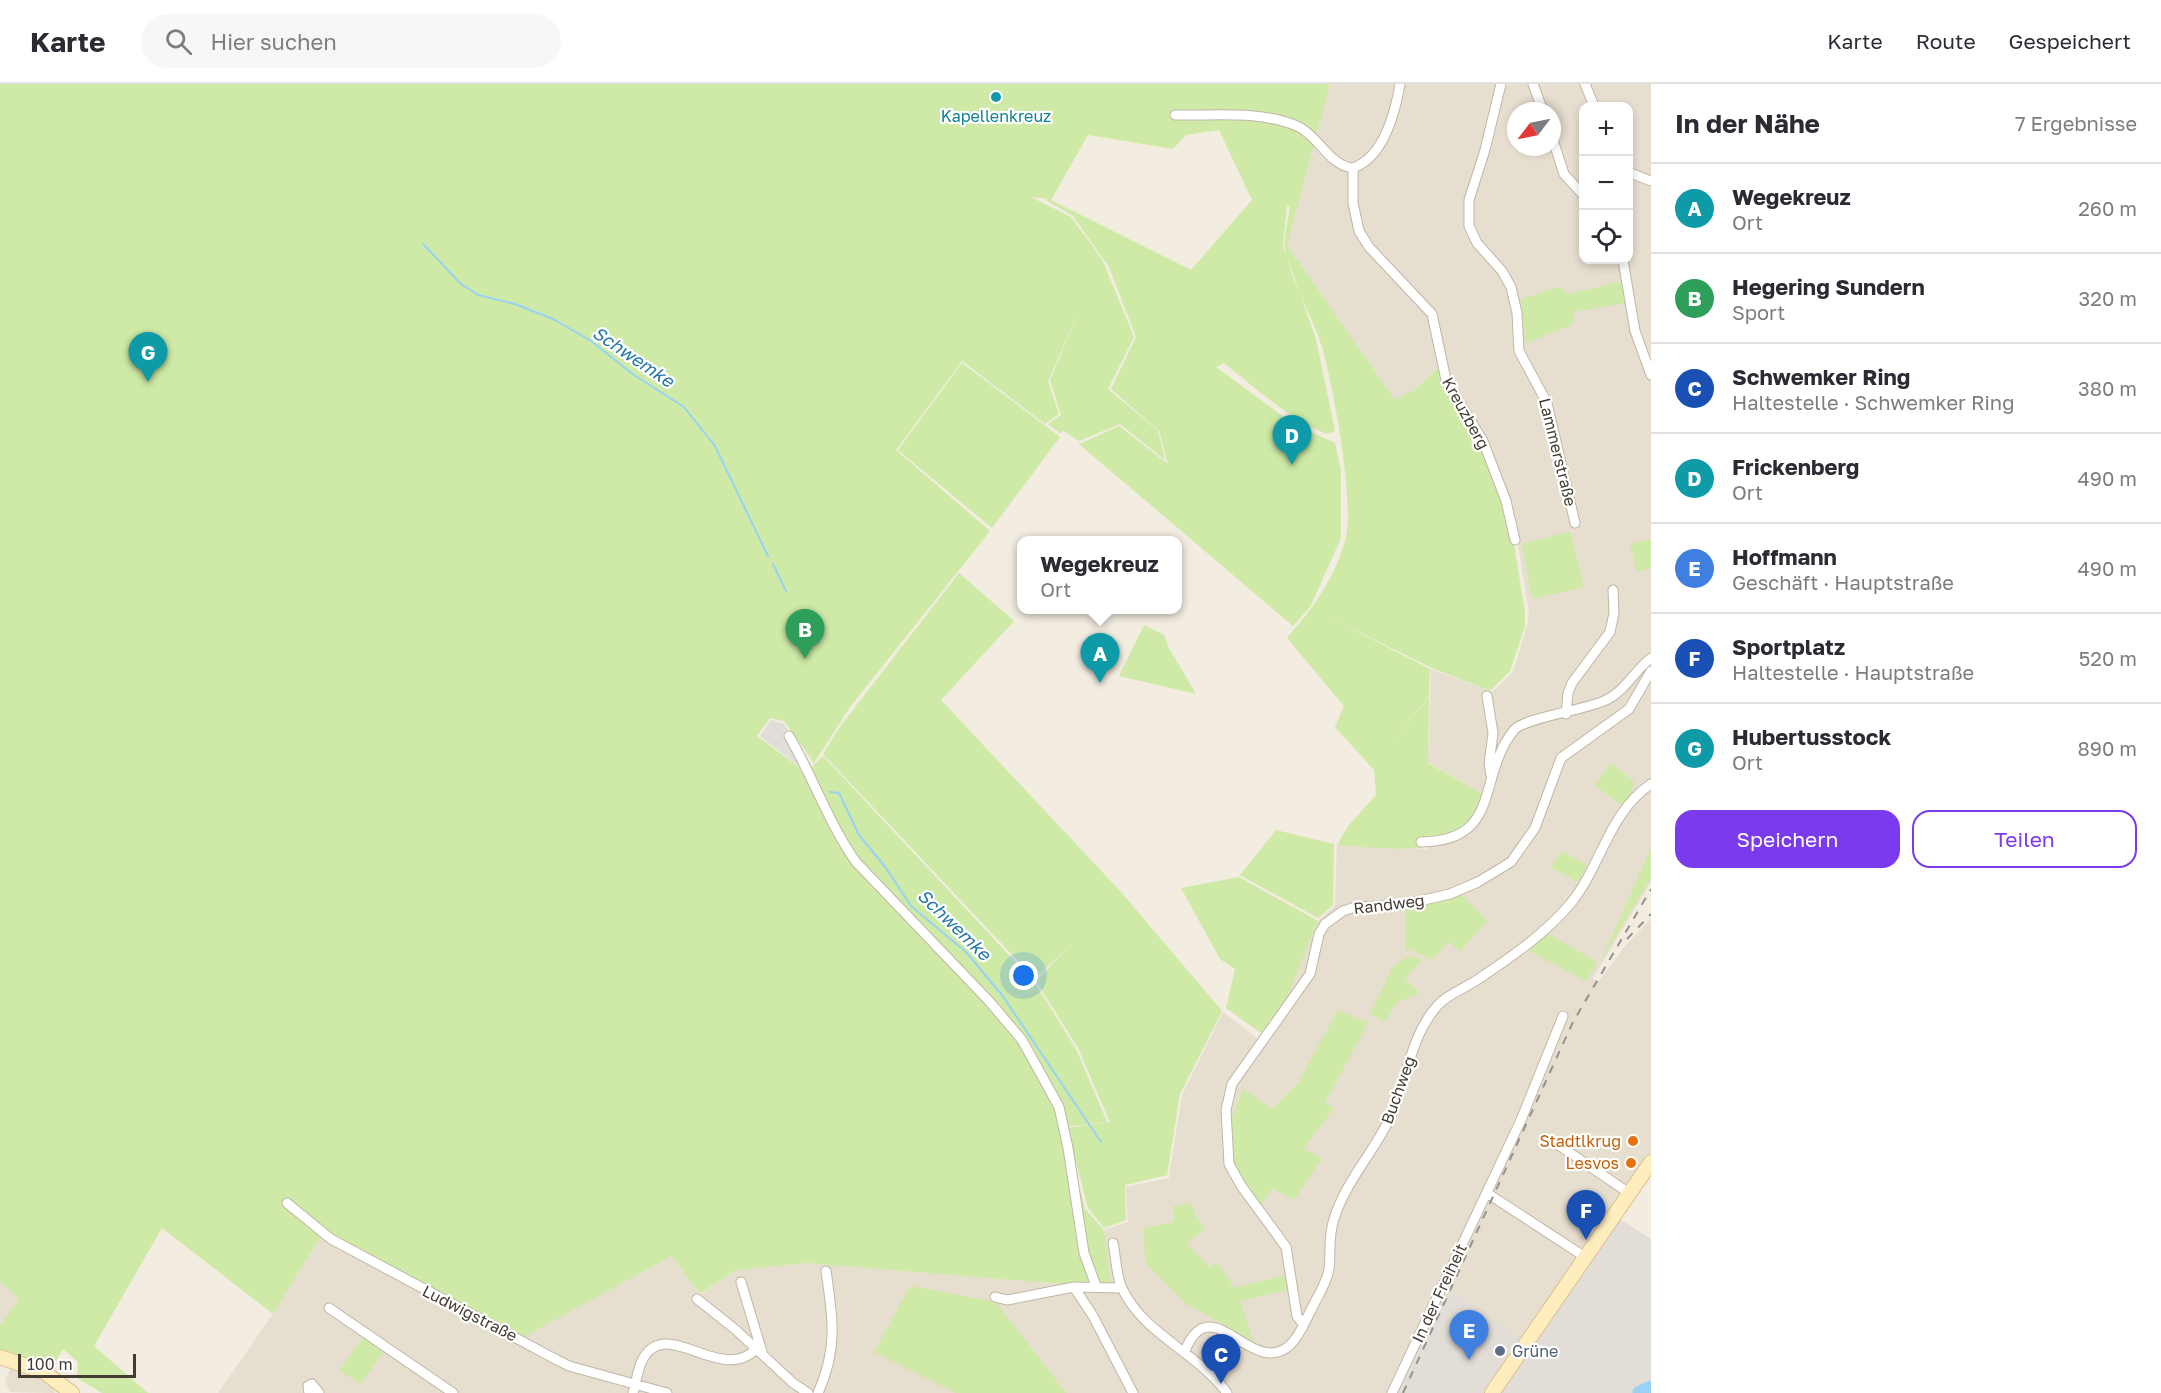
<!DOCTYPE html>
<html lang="de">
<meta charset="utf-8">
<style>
:root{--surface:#fff;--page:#f7f7f7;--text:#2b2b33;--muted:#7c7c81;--line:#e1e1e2;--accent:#7c3aed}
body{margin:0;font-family:"Golos Text",sans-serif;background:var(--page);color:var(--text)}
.controls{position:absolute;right:18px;top:18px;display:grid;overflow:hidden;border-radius:12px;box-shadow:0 3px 9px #0003}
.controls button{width:54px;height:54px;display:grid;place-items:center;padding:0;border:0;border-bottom:2px solid var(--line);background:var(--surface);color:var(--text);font:30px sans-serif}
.compass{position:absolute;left:1507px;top:18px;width:54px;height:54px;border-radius:50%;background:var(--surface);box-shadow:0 3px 9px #0003;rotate:238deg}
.scale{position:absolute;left:18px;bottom:15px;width:118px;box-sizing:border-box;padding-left:6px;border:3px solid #433c32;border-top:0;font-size:16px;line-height:21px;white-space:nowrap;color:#433c32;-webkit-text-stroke:4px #fff;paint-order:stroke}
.you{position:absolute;left:1024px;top:892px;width:21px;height:21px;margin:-15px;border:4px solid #fff;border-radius:50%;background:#1a73e8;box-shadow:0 0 0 9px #1a73e833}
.badge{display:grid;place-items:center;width:39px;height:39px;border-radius:50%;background:var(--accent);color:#fff;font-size:20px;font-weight:700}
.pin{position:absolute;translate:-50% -50px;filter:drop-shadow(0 2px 3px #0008)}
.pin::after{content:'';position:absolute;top:32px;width:21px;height:18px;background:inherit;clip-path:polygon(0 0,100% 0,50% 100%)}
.popup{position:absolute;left:1017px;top:452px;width:165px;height:78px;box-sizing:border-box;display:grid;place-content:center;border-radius:12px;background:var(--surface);filter:drop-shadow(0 2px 4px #0005);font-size:20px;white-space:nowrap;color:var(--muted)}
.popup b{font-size:22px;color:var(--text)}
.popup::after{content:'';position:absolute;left:50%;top:100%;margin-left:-12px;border:12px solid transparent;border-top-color:var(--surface)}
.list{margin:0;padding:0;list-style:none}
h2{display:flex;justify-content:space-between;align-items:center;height:78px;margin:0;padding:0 24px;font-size:26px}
h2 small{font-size:20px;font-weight:400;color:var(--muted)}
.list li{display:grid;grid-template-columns:39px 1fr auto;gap:18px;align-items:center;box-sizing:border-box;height:90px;padding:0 24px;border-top:2px solid var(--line)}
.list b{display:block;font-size:22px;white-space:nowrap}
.list p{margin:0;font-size:20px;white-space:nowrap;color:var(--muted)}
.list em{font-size:20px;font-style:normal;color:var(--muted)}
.actions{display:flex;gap:12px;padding:18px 24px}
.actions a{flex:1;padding:14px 0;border:2px solid var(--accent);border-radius:18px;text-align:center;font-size:21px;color:var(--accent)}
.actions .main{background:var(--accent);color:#fff}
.icon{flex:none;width:33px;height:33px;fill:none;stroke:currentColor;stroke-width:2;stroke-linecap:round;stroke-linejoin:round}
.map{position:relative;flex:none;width:1651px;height:1309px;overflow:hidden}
header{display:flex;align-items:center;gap:36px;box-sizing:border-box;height:84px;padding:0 30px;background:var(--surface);border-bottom:2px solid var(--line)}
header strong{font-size:28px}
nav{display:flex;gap:33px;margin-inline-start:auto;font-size:21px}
.search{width:420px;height:54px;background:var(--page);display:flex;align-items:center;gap:15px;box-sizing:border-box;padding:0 21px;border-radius:33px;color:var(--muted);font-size:22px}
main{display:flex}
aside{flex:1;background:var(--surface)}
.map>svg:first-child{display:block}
</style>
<header>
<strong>Karte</strong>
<div class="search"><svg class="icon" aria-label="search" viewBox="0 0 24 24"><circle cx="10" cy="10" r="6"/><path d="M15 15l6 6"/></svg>Hier suchen</div>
<nav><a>Karte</a><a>Route</a><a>Gespeichert</a></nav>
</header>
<main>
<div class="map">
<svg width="1651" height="1309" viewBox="0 0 1651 1309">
<rect width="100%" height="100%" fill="#f2ece1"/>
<path fill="#e6decf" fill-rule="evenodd" d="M1330,0H1651V798L1593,894L1598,898L1627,860L1651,835V1088L1525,1256L1395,1309H218L273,1230L321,1152L520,1254L673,1172L700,1211L736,1186L806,1179L1085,1202L1110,1198L1104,1146L1128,1138L1126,1103L1169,1094L1182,1011L1223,928L1258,955L1287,914L1318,837L1335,822L1337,761L1427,765L1485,711L1428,678L1431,585L1492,608L1513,588L1528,539L1529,528L1517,455L1440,282L1414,306L1395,316L1287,161ZM1584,22H1628V176H1584ZM1516,27H1552V63H1516Z
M0,1198L19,1215L0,1241Z
M10,1285L44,1292L57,1302L54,1309L10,1308L5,1297Z"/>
<path fill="#e3ddd7" d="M1618,1134L1651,1155V1309H1495Z
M1455,1208L1525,1256L1487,1309H1395L1435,1223Z"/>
<path fill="#ceeaa6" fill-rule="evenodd" d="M0,0H1330L1287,161L1395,316L1414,306L1440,282L1484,362L1513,454L1525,528V542L1510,587L1490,607L1432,584L1324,531L1430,585L1429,612L1383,669L1429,613L1428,679L1485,711C1482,719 1479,730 1474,737C1444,776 1378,763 1337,761L1348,742L1376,711L1374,686L1335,643L1344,622L1287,554C1313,525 1334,495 1345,457C1356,422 1333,301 1322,263C1312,230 1290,198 1285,164C1284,152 1288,136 1290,123L1287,122L1283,162L1316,255L1335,347L1327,350C1287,334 1257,305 1224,279L1216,283L1292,339L1335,359L1341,386V454L1310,523L1293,542L1079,360L1119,342L1168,380L1159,347L1111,305L1136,253L1109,183L1073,132L1046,116L1048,115L1031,113L1071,133L1102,175L1134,253L1108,305L1158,347L1165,376L1120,340L1079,357L1064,347L1060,349L1048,340L1061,331L1050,296L1083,217L1048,297L1059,330L1045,340L962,277L896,366L990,447L850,623L814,679L784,637L770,634L757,652L799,683L803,691L823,672L1035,899L1076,965L1107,1038L1065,1043L1085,1125L1104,1146L1111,1198L1085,1202L806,1179L736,1186L700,1210L672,1172L520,1255L321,1152L273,1230L162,1144L94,1262L148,1309H102L77,1294L78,1278L63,1265L51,1286L0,1267V1241L19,1215L0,1198ZM1219,46L1252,116L1191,186L1051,116L1088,51L1173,65L1186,51Z
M1623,197L1627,219L1573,228L1574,240L1526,259L1521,215L1559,203L1568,210Z
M962,279L1060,353L992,444L898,366Z
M1570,447L1584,503L1532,515L1522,460Z
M1651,455V484L1637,488L1630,460Z
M959,489L1014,537L941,616L1121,808L1222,927L1180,1010L1167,1091L1125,1101L1126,1136L1104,1144L1088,1124L1067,1044L1110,1038L1078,964L1036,897L1074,857L1035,895L823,670L839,644Z
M1144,541L1164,551L1169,564L1196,610L1119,592Z
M1610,679L1634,697L1632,707L1622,721L1595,702Z
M1276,746L1334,760L1333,821L1318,834L1240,791Z
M1651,764V794L1601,877Z
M1561,767L1587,781L1578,798L1551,784Z
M1239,793L1318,837L1287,914L1261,949L1226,924L1235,885L1220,875L1181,804Z
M1461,810L1487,837L1460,868L1449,857L1432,876L1406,864L1405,824Z
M1548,850L1597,878L1586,897L1529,867Z
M1411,871L1422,876L1405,894L1420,909L1397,918L1385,938L1370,930L1394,881Z
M1338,926L1368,939L1325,1019L1334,1024L1303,1065L1322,1074L1294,1116L1272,1104L1260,1124L1234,1083L1227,1047L1243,1005L1272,1025L1298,999Z
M1192,1119L1193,1127L1205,1145L1186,1159L1210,1184L1217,1178L1234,1204L1286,1191L1287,1206L1240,1217L1253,1257L1185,1219L1145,1179L1144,1144L1174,1138L1173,1122Z
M910,1202L996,1218L1066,1309H956L874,1268Z
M363,1253L383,1268L361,1300L339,1287Z"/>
<path fill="#e1deda" d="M771,636L784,640L811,680L804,686L760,652Z"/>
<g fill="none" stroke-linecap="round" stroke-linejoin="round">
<path stroke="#98d2f4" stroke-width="2" d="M423,160L461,200L478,211L515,220L553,235L591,257L634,291L684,323L715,362L768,472
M773,480L786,507
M830,708L839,709L859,751L886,784L911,822L966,868L1002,911L1101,1058"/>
<path stroke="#98d2f4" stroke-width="15" d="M1640,1309L1651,1304"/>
<defs>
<path id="street" d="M1501,0L1485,66L1469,116V142L1477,159L1502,187L1511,203L1517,229L1519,267L1547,319L1575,439
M1533,0L1543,27
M1585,0L1594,22
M1175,31C1215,32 1262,26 1299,43C1319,53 1330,82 1353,84C1384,73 1395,29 1400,0
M1552,53L1564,90L1584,112
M1353,84V119L1359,147L1369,163L1432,230L1446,296L1483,357L1506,417L1515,456
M1628,88L1651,97
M1623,176L1635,247L1651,291
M1487,612L1493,649L1489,680L1491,691
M1566,630L1568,609L1572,599L1610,548L1614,529L1613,506
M789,652C813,693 829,740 856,778L989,917L1022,956L1059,1023L1068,1064L1084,1169L1096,1202
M1421,758C1503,757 1476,693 1514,646C1524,634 1584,626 1604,617C1625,608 1634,587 1651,574
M1554,1058L1629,1109
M1487,1109L1585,1173
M287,1119L331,1155L557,1276L569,1282L667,1309
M1113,1159C1116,1172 1116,1192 1122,1204C1143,1250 1198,1269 1227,1309
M741,1198L762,1268
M1074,1203L1093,1232L1133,1309
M995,1213L1007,1216L1074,1203L1122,1204
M697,1215L736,1246L793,1299L808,1309
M329,1224L453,1309
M1303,1240L1297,1232L1286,1163L1242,1103L1229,1080L1226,1026L1232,1000L1310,890L1319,850L1325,840L1343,827L1355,823L1402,821L1450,810L1478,798L1511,778L1535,744L1561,674L1629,625L1651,587
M1185,1267C1211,1201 1252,1296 1290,1261C1300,1252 1305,1237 1311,1226C1317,1213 1327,1199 1329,1185C1331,1168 1328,1152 1334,1135C1345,1099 1372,1070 1389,1036C1407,999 1409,953 1438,921C1448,910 1465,904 1477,896C1510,874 1545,850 1571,819C1601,782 1609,728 1651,700
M309,1309L308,1302L312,1300L319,1309
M633,1309C637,1297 637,1284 644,1273C669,1233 722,1302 757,1264
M818,1309C838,1265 833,1234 826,1187
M1392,1309L1521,1036L1563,932"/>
<path id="secondary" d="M0,1273L44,1288L72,1309
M1492,1309L1651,1078"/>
</defs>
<use href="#street" stroke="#c0b6a6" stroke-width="11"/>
<use href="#secondary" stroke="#d8c28f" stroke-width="16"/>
<use href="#street" stroke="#fff" stroke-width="9"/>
<use href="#secondary" stroke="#ffedbe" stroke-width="14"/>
<path stroke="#929292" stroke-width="2" stroke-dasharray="8 8" stroke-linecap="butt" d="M1627,855L1651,830
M1403,1309L1573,938L1651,805"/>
</g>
<circle fill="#0f9aa8" stroke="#fff" stroke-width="2" cx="996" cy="13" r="6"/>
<g fill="#e8710a" stroke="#fff" stroke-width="2">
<circle cx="1633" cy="1057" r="6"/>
<circle cx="1631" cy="1079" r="6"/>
</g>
<circle fill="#5c6f8a" stroke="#fff" stroke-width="2" cx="1500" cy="1267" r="6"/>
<g text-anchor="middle" stroke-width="4.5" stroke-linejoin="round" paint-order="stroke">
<g font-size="16" fill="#0d838f" stroke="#fff">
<text x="996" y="38">Kapellenkreuz</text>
</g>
<g font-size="16" fill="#433c32" stroke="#fff">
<text transform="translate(1466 329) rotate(61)" y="6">Kreuzberg</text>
<text transform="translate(1558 368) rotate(76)" y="6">Lammerstraße</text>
<text transform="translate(1389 820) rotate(-7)" y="6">Randweg</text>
<text transform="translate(1398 1006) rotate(-70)" y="6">Buchweg</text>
<text transform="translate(1439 1209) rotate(-65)" y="6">In der Freiheit</text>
<text transform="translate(470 1229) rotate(27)" y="6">Ludwigstraße</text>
</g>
<g font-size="16" fill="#c56008" stroke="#fff" text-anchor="end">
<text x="1621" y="1063">Stadtlkrug</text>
<text x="1619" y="1085">Lesvos</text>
</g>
<g font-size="16" fill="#4e5e75" stroke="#fff" text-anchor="start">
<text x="1512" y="1273">Grüne</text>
</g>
<g font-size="18" font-style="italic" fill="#2578ac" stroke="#fff">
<text transform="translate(633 273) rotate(34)" y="6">Schwemke</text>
<text transform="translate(954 841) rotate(44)" y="6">Schwemke</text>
</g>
</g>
</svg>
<div class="controls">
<button>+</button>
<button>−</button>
<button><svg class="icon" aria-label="locate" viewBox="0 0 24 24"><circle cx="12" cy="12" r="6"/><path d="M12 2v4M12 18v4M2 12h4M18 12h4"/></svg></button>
</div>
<svg class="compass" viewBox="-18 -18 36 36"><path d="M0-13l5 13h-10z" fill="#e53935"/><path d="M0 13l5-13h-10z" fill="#7c7c81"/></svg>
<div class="scale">100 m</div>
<div class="you"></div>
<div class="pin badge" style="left:1100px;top:599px;background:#0f9aa8">A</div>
<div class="popup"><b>Wegekreuz</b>Ort</div>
<div class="pin badge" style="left:805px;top:575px;background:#2e9e5b">B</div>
<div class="pin badge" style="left:1221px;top:1300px;background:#1a4fb4">C</div>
<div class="pin badge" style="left:1292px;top:381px;background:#0f9aa8">D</div>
<div class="pin badge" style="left:1469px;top:1276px;background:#3f7fe0">E</div>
<div class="pin badge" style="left:1586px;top:1156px;background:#1a4fb4">F</div>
<div class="pin badge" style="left:148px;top:298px;background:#0f9aa8">G</div>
</div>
<aside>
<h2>In der Nähe<small>7 Ergebnisse</small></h2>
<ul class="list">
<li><span class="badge" style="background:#0f9aa8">A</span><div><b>Wegekreuz</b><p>Ort</p></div><em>260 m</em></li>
<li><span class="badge" style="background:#2e9e5b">B</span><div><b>Hegering Sundern</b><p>Sport</p></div><em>320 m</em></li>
<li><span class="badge" style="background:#1a4fb4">C</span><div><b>Schwemker Ring</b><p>Haltestelle · Schwemker Ring</p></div><em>380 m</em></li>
<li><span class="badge" style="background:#0f9aa8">D</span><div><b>Frickenberg</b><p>Ort</p></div><em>490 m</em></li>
<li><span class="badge" style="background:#3f7fe0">E</span><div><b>Hoffmann</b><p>Geschäft · Hauptstraße</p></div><em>490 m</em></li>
<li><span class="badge" style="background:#1a4fb4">F</span><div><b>Sportplatz</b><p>Haltestelle · Hauptstraße</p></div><em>520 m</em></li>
<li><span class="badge" style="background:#0f9aa8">G</span><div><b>Hubertusstock</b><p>Ort</p></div><em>890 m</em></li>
</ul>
<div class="actions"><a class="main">Speichern</a><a>Teilen</a></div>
</aside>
</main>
